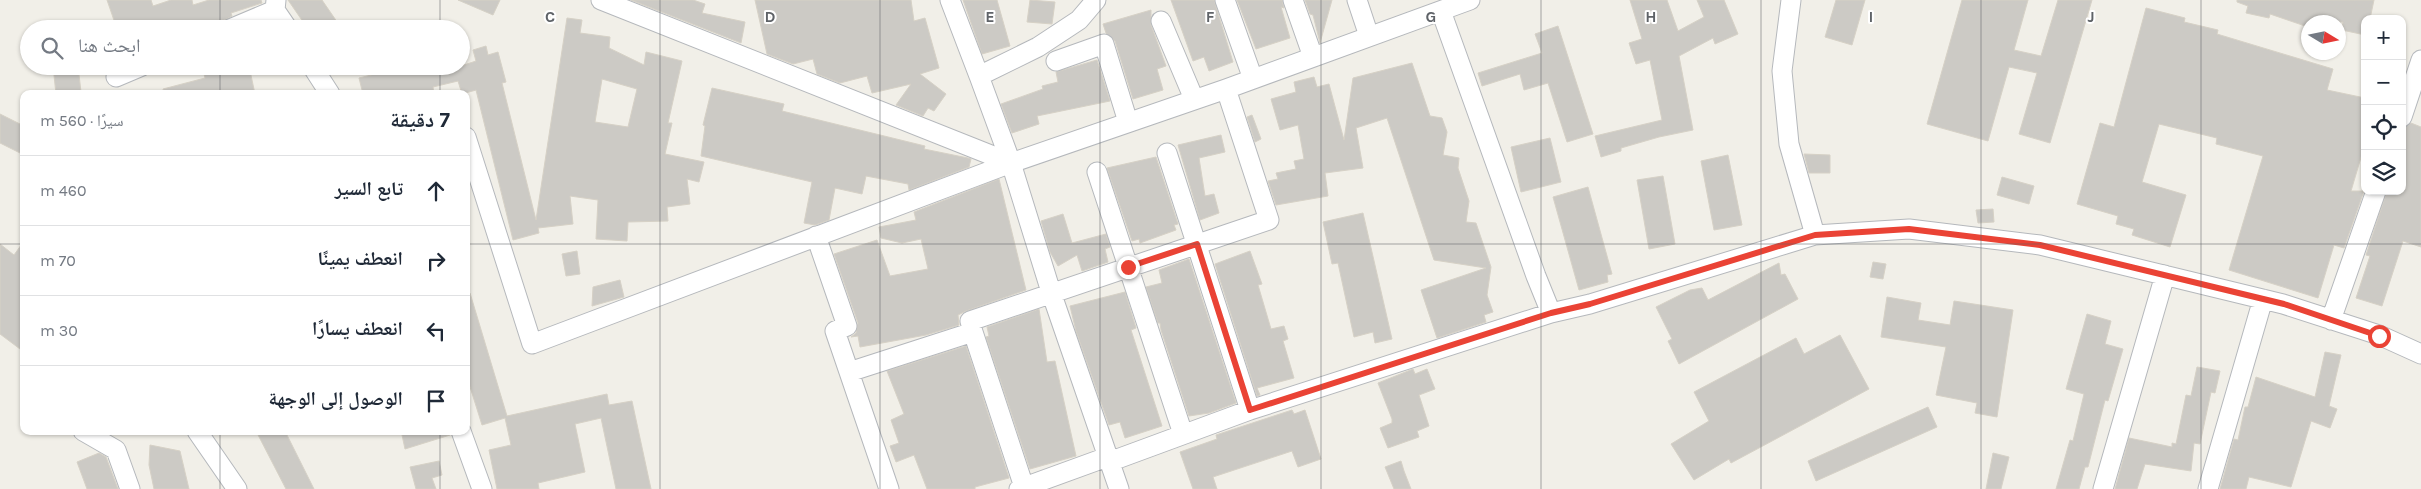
<!DOCTYPE html>
<html lang="ar">
<meta charset="utf-8">
<style>
:root{--surface:#fff;--page:#f2f2f3;--text:#1f2937;--muted:#747a83;--line:#e0e1e3}
body{margin:0;font-family:Karla,"Noto Naskh Arabic",sans-serif;background:var(--page);color:var(--text);direction:rtl}
.controls{position:absolute;right:15px;top:15px;display:grid;overflow:hidden;border-radius:10px;box-shadow:0 1px 4px #0004}
.controls button{width:45px;height:45px;display:grid;place-items:center;padding:0;border:0;border-bottom:1px solid var(--line);background:var(--surface);color:var(--text);font:25px sans-serif}
.compass{position:absolute;left:2301px;top:15px;width:45px;height:45px;border-radius:50%;background:var(--surface);box-shadow:0 1px 4px #0004;rotate:100deg}
.stop{position:absolute;width:15px;height:15px;margin:-11px;border:4px solid #ea4335;border-radius:50%;background:#fff}
.stop.end{background:#ea4335;border-color:#fff;box-shadow:0 1px 5px #0008}
.list{margin:0;padding:0;list-style:none}
h2{display:flex;justify-content:space-between;align-items:center;height:65px;margin:0;padding:0 20px;font-size:21px}
h2 small{font-size:16px;font-weight:400;color:var(--muted)}
.list li{display:grid;grid-template-columns:32px 1fr auto;gap:15px;align-items:center;box-sizing:border-box;height:70px;padding:0 20px;border-top:1px solid var(--line)}
.list b{display:block;font-size:19px;white-space:nowrap}
.list em{font-size:16px;font-style:normal;color:var(--muted)}
.icon{flex:none;width:28px;height:28px;fill:none;stroke:currentColor;stroke-width:2;stroke-linecap:round;stroke-linejoin:round}
.map{position:relative;flex:none;width:2421px;height:489px;overflow:hidden;direction:ltr}
.search{position:absolute;background:var(--surface);box-shadow:0 1px 4px #0004;left:20px;top:20px;width:450px;height:55px;display:flex;align-items:center;gap:12px;box-sizing:border-box;padding:0 18px;border-radius:28px;color:var(--muted);font-size:19px}
.panel{position:absolute;background:var(--surface);box-shadow:0 1px 4px #0004;left:20px;top:90px;width:450px;height:345px;border-radius:10px;direction:rtl}
.map>svg:first-child{display:block}
</style>
<div class="map">
<svg width="2421" height="489" viewBox="0 0 2421 489">
<rect width="100%" height="100%" fill="#f1efe8"/>
<path fill="#cccac5" stroke="#d6d1c6" fill-rule="evenodd" d="M107,0H151L153,6L171,0H192L193,5L209,0H261L262,3L231,13L232,16L221,22L218,29H117Z
M288,0H322L342,29H308Z
M458,0H500L493,15Z
M631,0H693L705,4L702,13L745,22L741,43Z
M755,0H911L914,21L925,18L939,68L920,74L946,94L934,111L928,108L923,116L896,105L911,84L872,93L867,76L840,83L817,74L813,59L793,64L767,54Z
M963,0H997L1010,46L982,54Z
M1030,0L1055,2L1052,24L1027,22Z
M1171,0H1214L1233,62L1209,71L1204,57L1193,61Z
M1237,0H1282L1284,8L1281,7L1290,38L1256,49Z
M1305,0H1332L1320,43L1313,15L1310,14Z
M1630,0H1667L1678,31L1704,17L1697,0H1724L1738,34L1715,44L1713,38L1679,56L1693,130L1659,137L1621,148V151L1601,157L1595,136L1662,120L1650,60L1636,64L1629,43L1642,39Z
M1836,0H1865L1852,45L1825,37Z
M1962,0H2028L2014,50L2041,56L2058,0H2092L2050,143L2019,134L2037,73L2009,67L1988,141L1927,124Z
M2237,0H2374L2370,19H2365V35L2342,30L2343,22H2308V27L2270,14L2269,18L2246,13L2248,6L2237,2Z
M2146,8L2185,18L2184,22L2218,30L2217,34L2333,69L2327,90L2365,98V144L2351,191H2364L2344,248L2334,245L2318,298L2229,270L2263,156L2216,144L2217,138L2159,124L2142,182L2186,195L2170,247L2132,235L2134,229L2116,224L2118,216L2077,204L2100,123L2114,127Z
M1151,10V25L1166,66L1157,69L1163,90L1133,99L1115,41L1106,33L1103,24Z
M567,18L582,20L580,33L610,37L609,48L644,65L646,52L682,61L668,123H672L665,154L704,162L699,182L687,179L690,204L667,207L668,221L628,222L627,241L596,239L598,200L570,196L573,224L538,228L539,233L513,240L476,90L462,94L458,81L433,87L434,94H363L359,78L408,66H461L476,61L473,50L486,46L488,55L498,52L506,82L502,83L536,220ZM602,79L637,89L628,127L595,122Z
M1558,26L1593,134L1567,142L1548,83L1524,90L1520,74L1482,86L1478,73L1542,53L1535,34Z
M1097,60L1110,101L1037,116L1039,124L1012,133L1001,104L1043,89L1042,86L1058,82L1056,72Z
M1412,63L1430,116L1442,118L1447,132L1443,155L1459,158L1458,168L1469,201L1466,222L1476,223L1491,267L1487,295L1493,312L1484,315L1486,322L1437,338L1421,290L1486,268L1434,260L1387,118L1356,128L1363,168L1325,173L1328,196L1276,205L1268,181L1278,179L1276,173L1296,169L1294,161L1304,159L1298,125L1280,130L1271,99L1296,92L1294,82L1314,77L1317,87L1329,84L1344,140L1353,78Z
M53,66H78L81,92L56,94Z
M202,66H249L255,94H164L163,89L205,78Z
M712,88L784,104L782,111L925,146L924,149L968,158L971,159L969,167L909,190L908,184L866,176L862,194L835,188L829,220L815,225L804,223L812,182L701,156L705,126L703,125Z
M0,114L24,126V155L0,143Z
M1252,115L1261,139L1255,142L1247,117Z
M2411,123L2421,127V247L2403,241L2382,306L2356,298L2370,256L2366,255L2387,191H2402V128Z
M1221,135L1225,152L1199,158L1205,196L1214,194L1219,213L1200,220L1178,145Z
M1550,138L1561,182L1521,192L1511,147Z
M1804,154L1830,155V173H1809Z
M1728,155L1742,225L1714,230L1701,161Z
M1156,157L1178,224L1174,225L1176,230L1140,243L1139,239L1132,241L1107,168Z
M1663,176L1675,244L1649,249L1637,180Z
M2002,177L2034,186L2029,204L1997,195Z
M999,179L1026,290L966,311L958,315L959,325L926,335L860,347L858,336L851,337L856,333L858,323L834,254L877,240L890,276L928,269L921,239L902,243L881,238L879,227L916,220L914,212Z
M1588,187L1612,274L1607,275L1608,282L1579,290L1553,197Z
M1993,209L1994,222L1978,223L1976,210Z
M1363,213L1392,339L1375,343L1373,332L1354,337L1338,263L1332,264L1323,222Z
M1063,214L1072,243L1106,234L1110,247L1105,249L1108,262L1082,271L1077,255L1058,266L1050,252L1041,221Z
M24,241V352L0,334V244L14,255Z
M577,251L580,274L566,276L562,254Z
M1250,251L1262,284L1258,285L1271,329L1284,326L1288,339L1283,341L1294,378L1257,388L1260,395L1257,396L1215,264Z
M1189,259L1236,403L1209,413L1189,416L1161,330L1160,323H1158L1146,287L1162,283L1159,270Z
M1873,262L1886,264L1883,279L1870,277Z
M1779,263L1781,275L1785,274L1798,299L1679,364L1668,341L1672,339L1656,307L1690,290L1702,288L1708,300Z
M620,280L624,297L592,306L593,287Z
M1125,292L1136,328L1131,330L1162,426L1125,438L1120,422L1109,425L1076,331L1070,306Z
M470,293L507,416L607,394L609,405L632,401L651,489H616L601,418L575,424L585,472L538,483L539,489H497L489,450L511,445L505,418L482,425L466,374V294Z
M1887,297L1921,303L1918,320L1950,325L1954,301L2013,310L1997,417L1975,413L1977,403L1936,395L1946,347L1881,337Z
M1039,309L1047,362L1055,361L1076,456L1030,469L986,337L989,336L987,327Z
M2087,314L2111,321L2105,344L2123,349L2108,401L2105,400L2088,467H2085L2079,489H2056L2070,440L2073,441L2084,394L2066,389Z
M1840,335L1869,389L1731,463L1729,459L1694,480L1671,444L1709,421L1694,392L1796,338L1804,354Z
M966,346L1009,478L975,487V489H927L914,455L896,462L890,446L899,443L891,420L904,414L887,371Z
M2325,352L2341,355L2329,406L2337,409L2330,428L2311,421L2291,487L2249,477L2246,489H2220L2234,439L2238,440L2245,407H2248L2256,377L2315,397Z
M2197,367L2220,371L2215,393L2211,392L2200,444L2194,443L2191,471L2145,464L2137,489H2115L2129,438L2172,447V443L2176,444L2186,395L2191,396Z
M1413,369L1415,374L1427,369L1435,389L1419,395L1429,426L1417,431L1419,437L1388,448L1380,428L1392,423V419L1378,383Z
M1928,407L1937,427L1816,481L1808,461Z
M1292,410L1294,414L1305,410L1321,459L1298,467L1292,451L1213,477L1217,489H1193L1180,452L1217,439L1216,435Z
M256,431H285L314,489H286Z
M417,431H450V435L405,449L402,435Z
M150,445L180,451L189,489H154L149,465Z
M99,453L106,457L118,489H87L77,462Z
M1993,453L2009,457L2001,489H1986Z
M439,461L442,475L432,478L436,489H416L410,467Z
M1401,461L1404,471L1411,489H1394L1385,467Z"/>
<g fill="none" stroke-linecap="round" stroke-linejoin="round">
<defs>
<path id="minor" d="M276,0L275,10L288,29
M601,0L1011,163
M950,0L979,76
M1225,0L1253,79
M1293,0L1313,57
M1357,0L1369,36
M1791,0L1782,71L1789,144L1815,235
M1441,11L1536,276L1551,313L1590,304L1815,235L1909,229L2040,245L2283,304L2379,335L2421,354
M1161,21L1194,99
M230,29L275,10
M1056,61L1104,44L1128,122
M312,66L330,94
M116,77L142,66
M2402,117L2421,60
M466,137L532,344L1011,163
M1011,163L979,76L1038,47L1079,20L1096,0
M1097,172L1183,434
M816,236L847,326L835,331L889,489
M2331,320L2376,191
M973,332L970,321L1269,220L1226,89
M849,372L973,332L1024,487
M1250,410L1551,313
M83,431L116,450L130,489
M197,431L237,489
M461,431L482,489
M1109,462L1250,410L1167,153
M1019,489L1107,457
M1119,489L1051,292L1011,163L1226,89L1470,0
M2103,489L2165,275
M2208,489L2263,299"/>
</defs>
<use href="#minor" stroke="#b5b8bc" stroke-width="21"/>
<use href="#minor" stroke="#fff" stroke-width="19"/>
</g>
<g fill="none" stroke-linecap="round" stroke-linejoin="round">
<path stroke="#ea4335" stroke-width="6" d="M1128,267L1197,244L1250,410L1551,313L1590,304L1815,235L1909,229L2040,245L2284,304L2379,336"/>
</g>
<path fill="none" stroke="#5f6368" stroke-width="1" stroke-opacity="0.55" d="M220,0V29M440,0V29M660,0V489M880,0V489M1100,0V489M1321,0V489M1541,0V489M1761,0V489M1981,0V489M2201,0V489M220,66V94M440,66V94M0,244H24M466,244H2421M220,431V489M440,431V489"/>
<g font-size="16" text-anchor="middle" font-weight="bold" fill="#5f6368" stroke="#fff" stroke-width="4" stroke-linejoin="round" paint-order="stroke">
<text x="550" y="22">C</text>
<text x="770" y="22">D</text>
<text x="990" y="22">E</text>
<text x="1210" y="22">F</text>
<text x="1431" y="22">G</text>
<text x="1651" y="22">H</text>
<text x="1871" y="22">I</text>
<text x="2091" y="22">J</text>
</g>
</svg>
<div class="controls">
<button>+</button>
<button>−</button>
<button><svg class="icon" aria-label="locate" viewBox="0 0 24 24"><circle cx="12" cy="12" r="6"/><path d="M12 2v4M12 18v4M2 12h4M18 12h4"/></svg></button>
<button><svg class="icon" aria-label="layers" viewBox="0 0 24 24"><path d="M12 4l9 5-9 5-9-5zM3 14l9 5 9-5"/></svg></button>
</div>
<svg class="compass" viewBox="-18 -18 36 36"><path d="M0-13l5 13h-10z" fill="#e53935"/><path d="M0 13l5-13h-10z" fill="#747a83"/></svg>
<div class="stop" style="left:2379px;top:336px"></div>
<div class="stop end" style="left:1128px;top:267px"></div>
<div class="search"><svg class="icon" aria-label="search" viewBox="0 0 24 24"><circle cx="10" cy="10" r="6"/><path d="M15 15l6 6"/></svg>ابحث هنا</div>
<section class="panel">
<h2>7 دقيقة<small>سيرًا · 560 m</small></h2>
<ul class="list">
<li><svg class="icon" aria-label="ahead" viewBox="0 0 24 24"><path d="M12 20V5M6 11l6-6 6 6"/></svg><div><b>تابع السير</b></div><em>460 m</em></li>
<li><svg class="icon" aria-label="right" viewBox="0 0 24 24"><path d="M7 20v-9h11M14 6l5 5-5 5"/></svg><div><b>انعطف يمينًا</b></div><em>70 m</em></li>
<li><svg class="icon" aria-label="left" viewBox="0 0 24 24"><path d="M17 20v-9H6M10 6l-5 5 5 5"/></svg><div><b>انعطف يسارًا</b></div><em>30 m</em></li>
<li><svg class="icon" aria-label="arrive" viewBox="0 0 24 24"><path d="M6 21V4h12l-3 4 3 4H6"/></svg><div><b>الوصول إلى الوجهة</b></div></li>
</ul>
</section>
</div>
